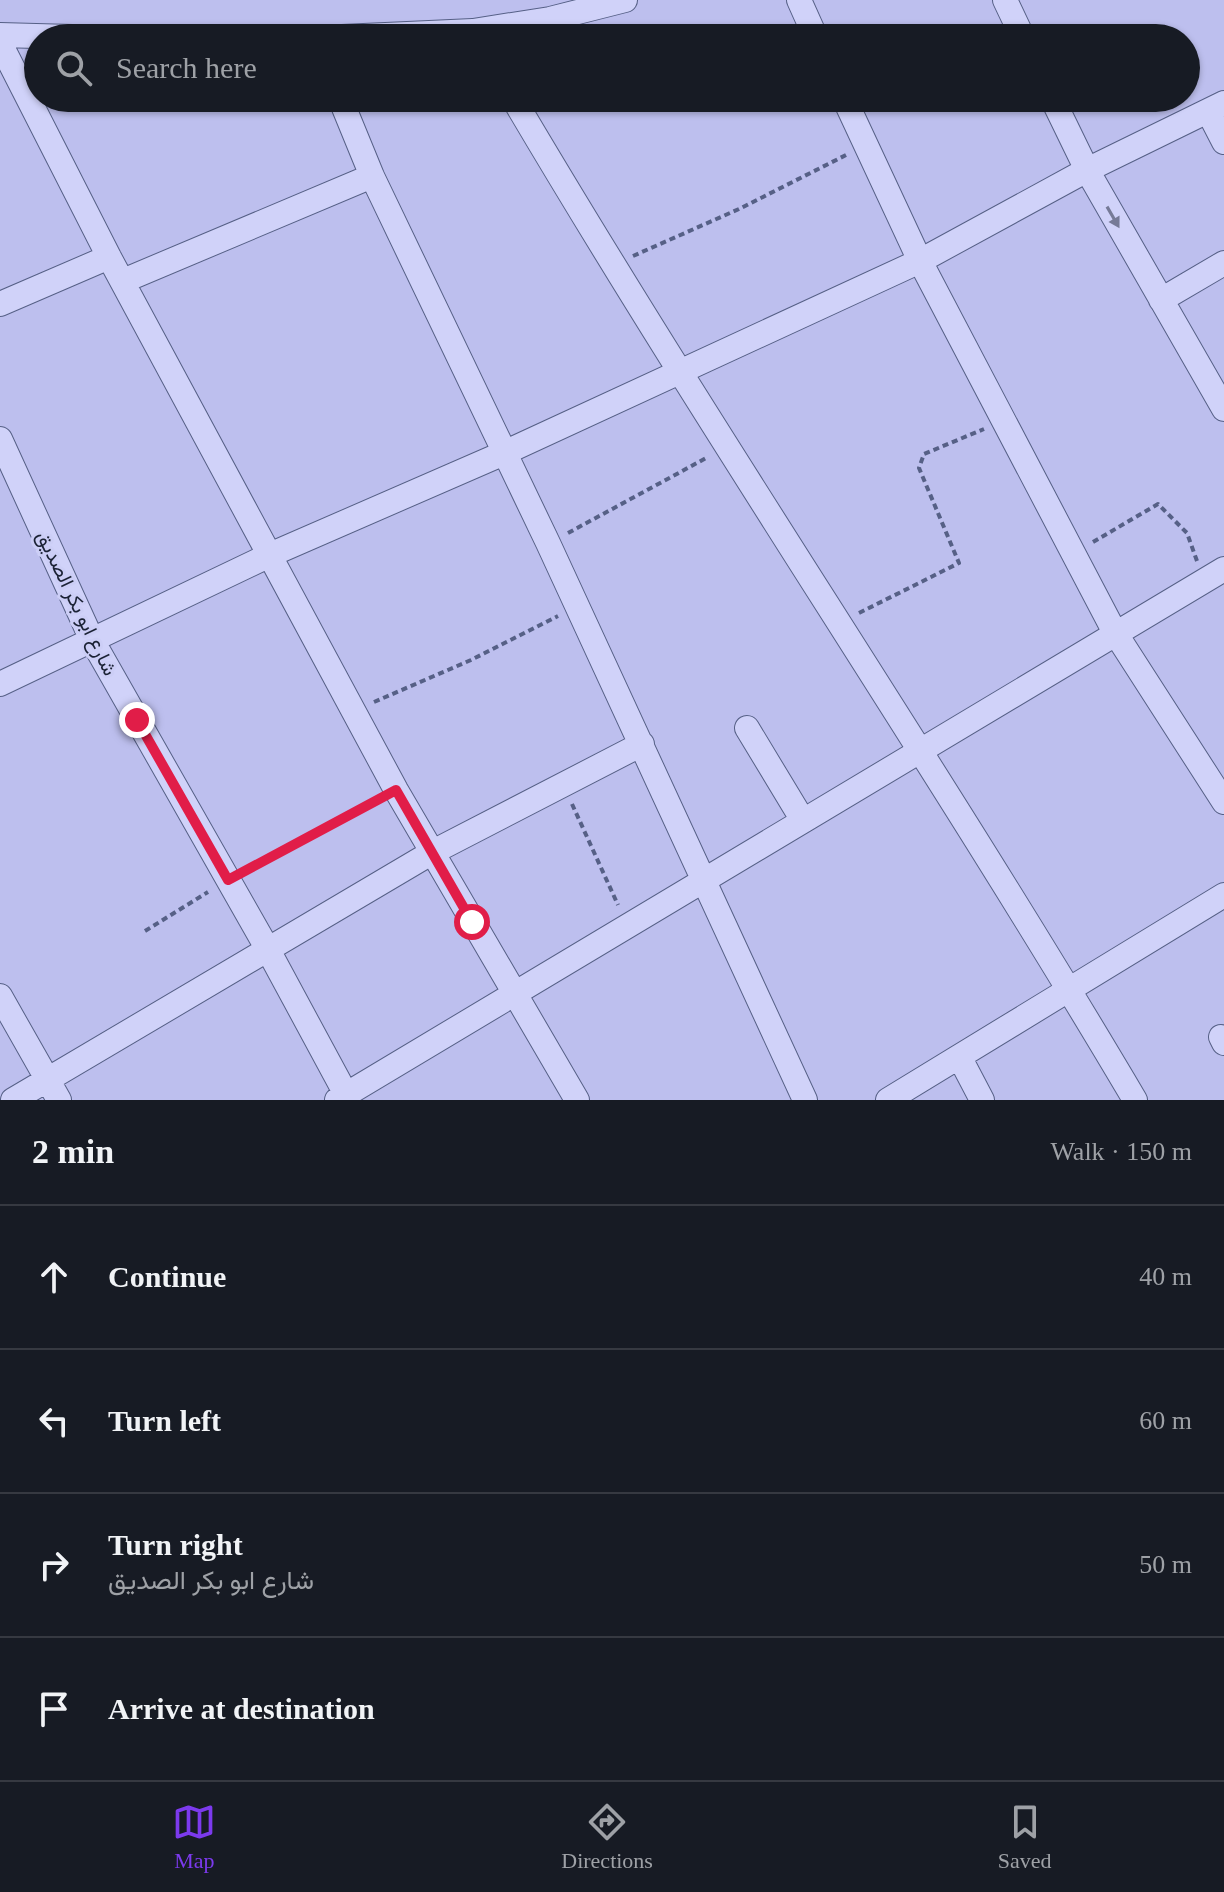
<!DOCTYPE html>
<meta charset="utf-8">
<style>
:root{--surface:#171b24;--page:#20242c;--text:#f1f3f6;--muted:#9ea1a6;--line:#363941;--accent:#7c3aed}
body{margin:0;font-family:"Times New Roman",Vazirmatn,serif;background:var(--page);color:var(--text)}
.stop{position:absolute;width:24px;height:24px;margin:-18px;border:6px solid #e11d48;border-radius:50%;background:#fff}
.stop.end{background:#e11d48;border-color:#fff;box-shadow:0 2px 8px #0008}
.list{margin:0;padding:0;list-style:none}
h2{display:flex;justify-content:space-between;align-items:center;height:104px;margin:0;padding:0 32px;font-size:34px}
h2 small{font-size:26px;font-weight:400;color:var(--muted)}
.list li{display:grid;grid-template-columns:52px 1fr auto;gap:24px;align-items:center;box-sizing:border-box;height:144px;padding:0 32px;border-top:2px solid var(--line)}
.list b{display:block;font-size:30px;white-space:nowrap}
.list p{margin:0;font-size:26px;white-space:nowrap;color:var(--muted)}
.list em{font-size:26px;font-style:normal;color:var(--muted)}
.icon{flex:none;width:44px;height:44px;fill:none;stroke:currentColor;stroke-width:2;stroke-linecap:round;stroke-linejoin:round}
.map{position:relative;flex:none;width:1224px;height:1100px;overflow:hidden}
.search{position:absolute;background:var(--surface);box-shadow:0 2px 6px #0004;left:24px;right:24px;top:24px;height:88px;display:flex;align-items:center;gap:20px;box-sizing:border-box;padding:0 28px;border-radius:44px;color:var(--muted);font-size:30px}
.sheet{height:680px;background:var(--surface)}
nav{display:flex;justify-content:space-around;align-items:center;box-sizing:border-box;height:112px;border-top:2px solid var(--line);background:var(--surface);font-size:22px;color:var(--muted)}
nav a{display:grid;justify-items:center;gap:4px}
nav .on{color:var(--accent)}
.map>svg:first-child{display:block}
</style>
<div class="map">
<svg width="1224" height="1100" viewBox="0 0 1224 1100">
<rect width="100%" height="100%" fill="#bdbfee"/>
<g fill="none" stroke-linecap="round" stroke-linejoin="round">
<defs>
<path id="minor" d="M799,0L816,38
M1005,0L1023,38
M0,35L108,38
M320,38L473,31L550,19L625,0
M0,43L109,257L396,790L577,1100
M340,98L372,176L548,543L805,1100
M513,98C713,437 935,762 1135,1100
M844,98L920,261L1114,631L1224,802
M1052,98L1087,170L1224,409
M1208,111L1224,142
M123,281L372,176
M1161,300L1224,263
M0,304L109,257
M0,439L92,640L267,948L349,1100
M0,684L272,554L504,453L920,261L1087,170L1224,103
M747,728L802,819
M0,996L59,1100
M1221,1037L1224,1043
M960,1058L982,1100
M13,1100L431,853L642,744
M337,1100L1224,569
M888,1100L1224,895"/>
</defs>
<use href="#minor" stroke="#566086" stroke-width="26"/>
<path stroke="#566086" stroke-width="4" stroke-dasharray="6 4" stroke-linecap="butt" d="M633,256L739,209L846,155
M568,533L708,457
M1093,542L1158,504L1187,533L1197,561
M859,613L959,563L919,468L924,454L984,429
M374,702L471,660L558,616
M572,804L618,905
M247,870L377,800
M145,931L208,892"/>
<use href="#minor" stroke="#d0d2f9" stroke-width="24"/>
</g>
<defs><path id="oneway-solid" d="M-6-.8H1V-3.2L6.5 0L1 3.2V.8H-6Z" transform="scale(2)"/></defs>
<use fill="#767a97" href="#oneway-solid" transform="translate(1113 217) rotate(60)"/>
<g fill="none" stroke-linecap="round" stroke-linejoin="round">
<path stroke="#e11d48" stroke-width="10" d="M137,720L228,880L396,790L472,922"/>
</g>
<g text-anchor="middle" stroke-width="6" stroke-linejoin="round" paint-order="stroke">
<g font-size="20" fill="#1b2235" stroke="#cccef6">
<text transform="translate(77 603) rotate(64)" y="7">شارع ابو بكر الصديق</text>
</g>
</g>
</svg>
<div class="stop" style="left:472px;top:922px"></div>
<div class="stop end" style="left:137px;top:720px"></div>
<div class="search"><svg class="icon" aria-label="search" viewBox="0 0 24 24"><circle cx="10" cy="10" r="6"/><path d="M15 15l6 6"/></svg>Search here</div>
</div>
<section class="sheet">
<h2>2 min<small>Walk · 150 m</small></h2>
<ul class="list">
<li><svg class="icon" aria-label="ahead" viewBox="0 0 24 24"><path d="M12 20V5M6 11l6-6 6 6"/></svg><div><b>Continue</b></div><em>40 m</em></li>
<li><svg class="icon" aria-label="left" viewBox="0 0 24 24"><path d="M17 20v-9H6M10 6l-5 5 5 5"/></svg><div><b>Turn left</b></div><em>60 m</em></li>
<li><svg class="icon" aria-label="right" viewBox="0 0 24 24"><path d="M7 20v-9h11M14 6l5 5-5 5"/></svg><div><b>Turn right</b><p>شارع ابو بكر الصديق</p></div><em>50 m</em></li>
<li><svg class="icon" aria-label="arrive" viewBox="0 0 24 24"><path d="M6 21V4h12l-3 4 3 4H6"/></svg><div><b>Arrive at destination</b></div></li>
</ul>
</section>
<nav>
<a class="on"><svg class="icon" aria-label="map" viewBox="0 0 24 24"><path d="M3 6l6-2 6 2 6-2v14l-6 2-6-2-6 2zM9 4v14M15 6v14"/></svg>Map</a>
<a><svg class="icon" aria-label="directions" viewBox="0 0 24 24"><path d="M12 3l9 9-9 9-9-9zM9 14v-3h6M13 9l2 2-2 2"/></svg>Directions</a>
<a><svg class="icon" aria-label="saved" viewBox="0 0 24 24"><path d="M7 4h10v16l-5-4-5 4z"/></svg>Saved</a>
</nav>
